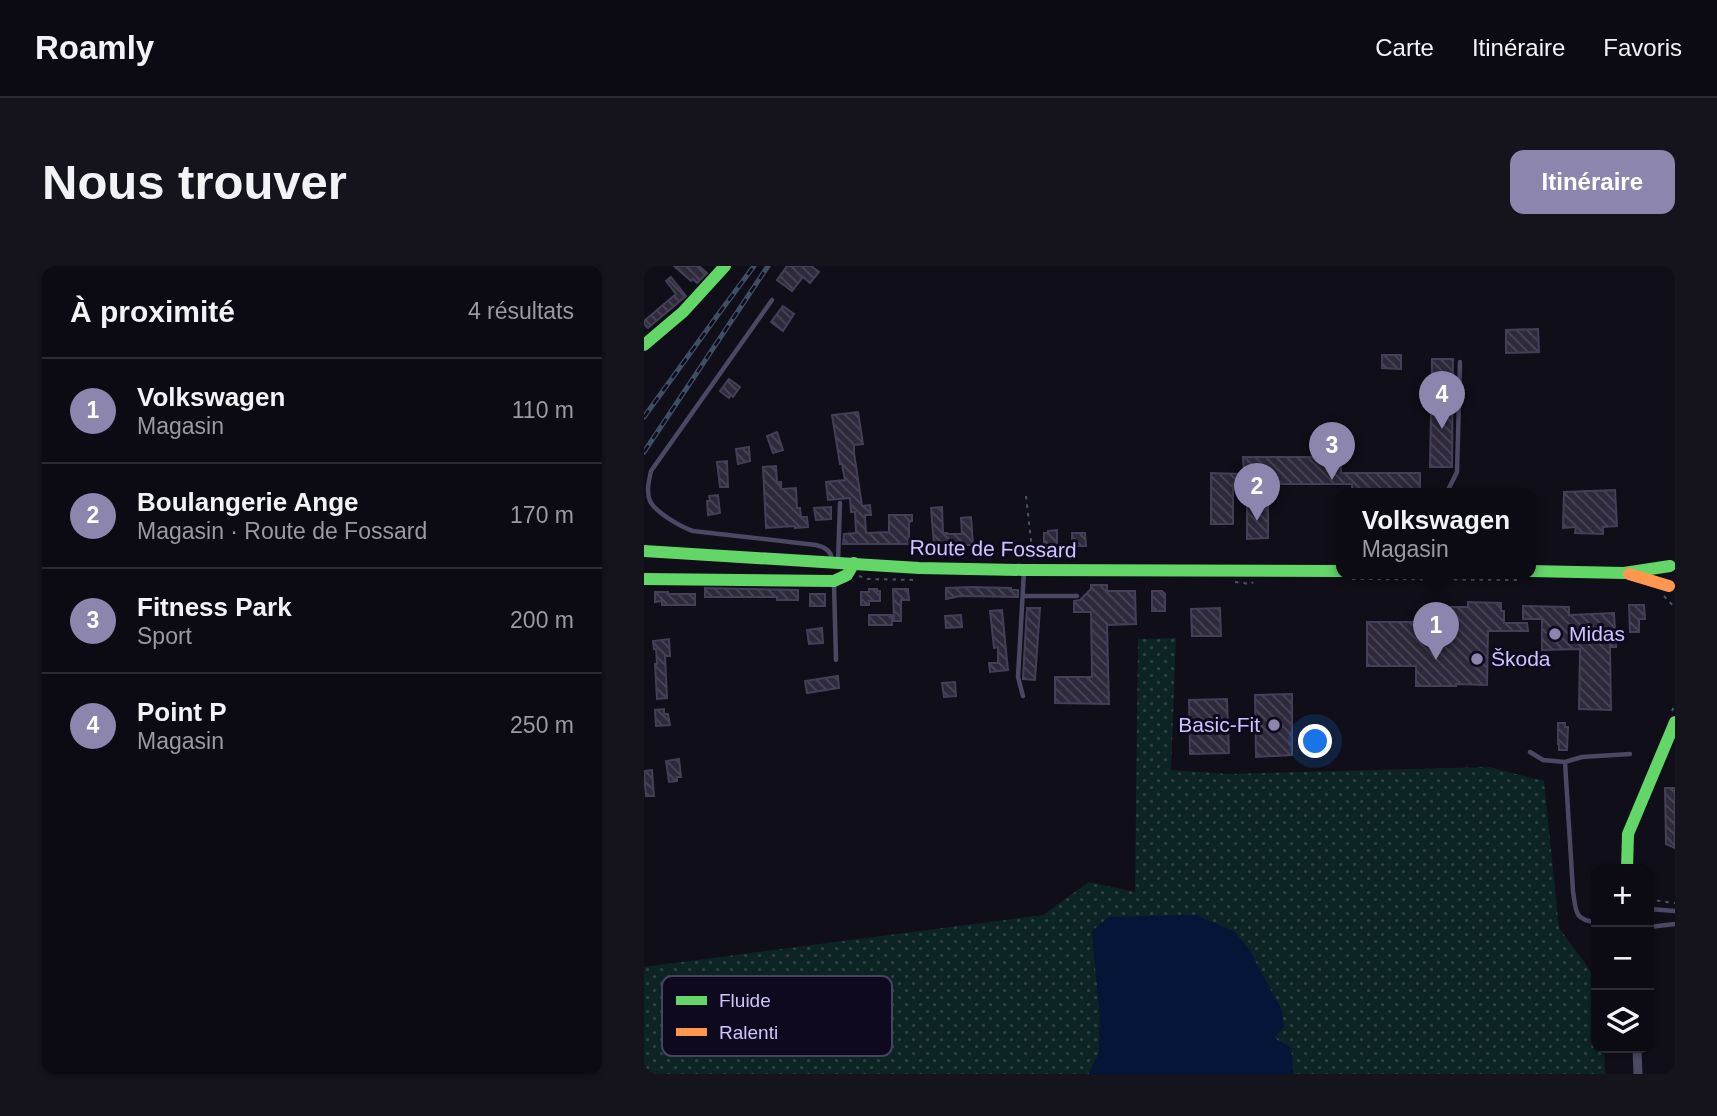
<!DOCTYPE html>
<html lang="fr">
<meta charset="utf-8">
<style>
:root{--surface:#0c0a12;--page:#15131b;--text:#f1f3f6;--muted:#9a9a9f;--line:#2c2b32;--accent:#8c85ae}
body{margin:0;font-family:Arial,sans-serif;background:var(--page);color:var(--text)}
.controls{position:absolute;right:21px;bottom:21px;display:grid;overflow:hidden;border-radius:14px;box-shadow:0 2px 5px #0004}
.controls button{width:63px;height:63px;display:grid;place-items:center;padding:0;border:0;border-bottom:2px solid var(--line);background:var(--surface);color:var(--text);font:35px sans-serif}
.you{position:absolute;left:672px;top:476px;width:24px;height:24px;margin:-18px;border:5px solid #fff;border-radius:50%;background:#1a73e8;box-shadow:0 0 0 10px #1a73e833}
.badge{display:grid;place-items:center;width:46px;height:46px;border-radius:50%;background:var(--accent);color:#fff;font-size:23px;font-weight:700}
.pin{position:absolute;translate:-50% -58px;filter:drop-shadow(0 2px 4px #0008)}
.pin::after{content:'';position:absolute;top:37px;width:24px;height:21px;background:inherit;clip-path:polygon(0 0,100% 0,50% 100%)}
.popup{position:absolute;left:692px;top:222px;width:200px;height:91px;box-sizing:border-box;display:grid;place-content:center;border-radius:14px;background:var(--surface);filter:drop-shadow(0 2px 5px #0005);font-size:23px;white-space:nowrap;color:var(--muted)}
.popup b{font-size:26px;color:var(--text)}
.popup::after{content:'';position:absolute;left:50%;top:100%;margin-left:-14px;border:14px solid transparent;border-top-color:var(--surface)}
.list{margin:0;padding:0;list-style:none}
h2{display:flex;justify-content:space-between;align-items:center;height:91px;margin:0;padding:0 28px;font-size:30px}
h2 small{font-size:23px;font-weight:400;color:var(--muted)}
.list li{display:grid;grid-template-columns:46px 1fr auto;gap:21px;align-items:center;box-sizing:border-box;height:105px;padding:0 28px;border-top:2px solid var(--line)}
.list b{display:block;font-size:26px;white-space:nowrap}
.list p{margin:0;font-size:23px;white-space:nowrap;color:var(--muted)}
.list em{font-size:23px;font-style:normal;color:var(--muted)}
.icon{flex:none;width:38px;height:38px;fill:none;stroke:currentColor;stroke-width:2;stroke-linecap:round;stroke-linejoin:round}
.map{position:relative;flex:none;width:1031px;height:808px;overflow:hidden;border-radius:14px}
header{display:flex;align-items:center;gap:42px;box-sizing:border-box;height:98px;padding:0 35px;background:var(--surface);border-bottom:2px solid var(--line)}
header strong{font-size:33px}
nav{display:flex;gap:38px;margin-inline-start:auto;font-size:24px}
.intro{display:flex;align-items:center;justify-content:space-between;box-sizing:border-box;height:168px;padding:0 42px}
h1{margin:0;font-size:49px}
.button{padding:18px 32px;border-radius:14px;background:var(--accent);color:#fff;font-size:24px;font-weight:700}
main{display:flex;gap:42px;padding:0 42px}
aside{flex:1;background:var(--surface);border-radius:14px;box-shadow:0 2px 5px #0004}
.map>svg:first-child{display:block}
</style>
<header>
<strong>Roamly</strong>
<nav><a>Carte</a><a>Itinéraire</a><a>Favoris</a></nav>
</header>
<div class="intro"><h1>Nous trouver</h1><a class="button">Itinéraire</a></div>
<main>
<aside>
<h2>À proximité<small>4 résultats</small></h2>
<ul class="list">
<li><span class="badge">1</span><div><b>Volkswagen</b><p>Magasin</p></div><em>110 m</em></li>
<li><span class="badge">2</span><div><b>Boulangerie Ange</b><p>Magasin · Route de Fossard</p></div><em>170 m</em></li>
<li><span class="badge">3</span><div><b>Fitness Park</b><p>Sport</p></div><em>200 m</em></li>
<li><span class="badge">4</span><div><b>Point P</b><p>Magasin</p></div><em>250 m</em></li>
</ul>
</aside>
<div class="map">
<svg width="1031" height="808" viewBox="0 0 1031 808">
<defs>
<pattern id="grass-dots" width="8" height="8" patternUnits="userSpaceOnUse" patternTransform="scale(1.75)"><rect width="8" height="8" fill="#0d2425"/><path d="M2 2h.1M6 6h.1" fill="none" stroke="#2f4246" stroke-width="1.8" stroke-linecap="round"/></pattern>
<pattern id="building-back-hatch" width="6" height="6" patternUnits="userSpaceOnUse" patternTransform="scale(1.75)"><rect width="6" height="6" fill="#2e2a3c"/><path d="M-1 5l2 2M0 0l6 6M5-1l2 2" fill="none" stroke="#4b4759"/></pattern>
</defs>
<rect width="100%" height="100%" fill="#100e18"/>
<path fill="url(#grass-dots)" d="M532,372L527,504L584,508L845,501L900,515L915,662L952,712V782H960L961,808H649L647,782L448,665L456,750L455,787L445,808H0V701L399,649L445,616L491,626L494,373Z"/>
<path fill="#051538" d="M551,649L590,665L606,685L638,745L640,761L630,772L647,782L649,808H445L455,787L456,750L448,665L465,651Z"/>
<path fill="url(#building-back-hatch)" stroke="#443f58" stroke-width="2" d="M30,0H55L63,7L53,17L49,13L47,15Z
M143,0H167L175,6L166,17L159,11L148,25L133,14Z
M27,11L42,30L4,62L0,58V55L32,28L22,15Z
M139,40L150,48L139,65L127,56Z
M894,63L895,86L862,87V64Z
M738,89H757V103L738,102Z
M788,93H809L808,201H786Z
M85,113L96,121L89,131L87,129L85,132L76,125Z
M214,146L219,178L210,179V187L218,240L226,239L227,249H221L222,267L245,266V249H268V255L265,256V278H199L200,268L212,267L211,246H207L206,232L184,234L182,216L201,214L198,198H196L188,149Z
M133,166L139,184L129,187L123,170Z
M105,181L106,195L94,198L92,183Z
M599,191H697V207H776V228H708V218H589V258H567V207L600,208Z
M83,195L84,221H76L73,196Z
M132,200L133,216H137V223L152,222L153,242H156L157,251H163L164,261L151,262V260L122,262L119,201Z
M971,224L973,260L959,261V268L931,267L932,261L919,262L920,226Z
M74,229L76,247L64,249L63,235H66L65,230Z
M624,237V272L603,273V238Z
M187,241V253L172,254L170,242Z
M298,241L299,267H303V268H318L317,252L327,251L329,279H290L287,242Z
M413,264V280H400V267H404V265Z
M428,267H441L442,280H428Z
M447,319H463V325H491L492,358L463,359L465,438L411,437V411H448L447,346H430V335L436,334L447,323Z
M329,321L367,322V324H374V331L316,330L302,333V322Z
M61,322L154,324V334H133V331H61Z
M225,323H233V325H236V335H225V339H217V326H225Z
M249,323H264L265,334H257V355H250Z
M508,325H518L521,328V345H508Z
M11,326H24V328H51V339H18V335L11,336Z
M166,328H181V340H166Z
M824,336L857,337V345H860V357H883L884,365H844L843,419L812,418V420H772V400H723V356H771L772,349L777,343L782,341H824Z
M985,339H1000L1001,353H995V366H986Z
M879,340L925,341V349L970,347L972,381H966L967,444L935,443L936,383L898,384V353H879Z
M383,342H396L391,414L379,413V411Z
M576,342L577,370H548L547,343Z
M358,344L364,404L346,406L345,397H354V381L350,382L346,345Z
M225,349H248V359H225Z
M317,349L318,361L302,362L301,350Z
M178,362L179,377L165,378L163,364Z
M25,373L26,390H21L23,432L13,433L11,398H13L12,383H10L9,375Z
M194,410L195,422L163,427L161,415Z
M311,416L312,430L300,431L298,417Z
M648,428V489L612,491L611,429Z
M583,433L585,487L546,488L545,434Z
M20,443V448H24L26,459L12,460L11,444Z
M914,457H921V461H924L923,484H915V478H914Z
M35,493L37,511H33V515L25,516L22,495Z
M8,504L10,530H2L0,505Z
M1021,522H1031V582L1022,578Z"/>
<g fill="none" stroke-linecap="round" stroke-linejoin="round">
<path stroke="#465666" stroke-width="2" stroke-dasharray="3.5 5" stroke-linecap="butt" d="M382,230L389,292
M215,310L224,313L272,314
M708,313L877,314
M591,316L607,318L609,316
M1020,330L1031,342
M1028,445L1031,438
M1005,632L1008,634L1031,637"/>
<path stroke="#4a4862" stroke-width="4.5" d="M128,34L7,205C5,214 2,226 6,235C11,246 37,261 49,265L172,279C181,281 188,285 188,295
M802,228L813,206L816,96
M194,296L196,237
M190,318L192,394
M379,330H433
M379,430L374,411L380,305
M886,486L899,494L921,496L929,625C932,645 930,654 952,656
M921,496L938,491L986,488
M1005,643L1031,645
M1005,661L1031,658"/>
<path stroke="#4a4862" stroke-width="9" d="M993,782L994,808"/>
<path stroke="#63d668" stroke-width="12" d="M0,79L39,46L81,0
M0,285L275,302L380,304L698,305
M886,305L980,307L1026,300
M0,313L190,315L203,309L210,297
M983,603L984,568L1031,456"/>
<path stroke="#ff974d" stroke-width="12" d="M985,308L1025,320"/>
<defs>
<path id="rail" d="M0,151L73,50L110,0
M0,186L124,0"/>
</defs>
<use href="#rail" stroke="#3d5063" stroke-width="5"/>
<use href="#rail" stroke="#0e091d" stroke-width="2.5" stroke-dasharray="8" stroke-linecap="butt"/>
</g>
<g fill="#8c85ae" stroke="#0e091d" stroke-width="2.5">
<circle cx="911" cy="368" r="7"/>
<circle cx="833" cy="393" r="7"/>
<circle cx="630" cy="459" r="7"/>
</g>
<g text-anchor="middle" stroke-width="6" stroke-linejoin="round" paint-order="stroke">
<g font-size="21" fill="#cec5ff" stroke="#0e091d">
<text transform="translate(349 283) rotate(1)" y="7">Route de Fossard</text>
</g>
<g font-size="21" fill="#cec5ff" stroke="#0e091d" text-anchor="start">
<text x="925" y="375">Midas</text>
<text x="847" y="400">Škoda</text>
<text x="616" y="466" text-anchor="end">Basic-Fit</text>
</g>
</g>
<rect x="18" y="710" width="230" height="80" rx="10" fill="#0e091d" stroke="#484161" stroke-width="2"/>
<rect x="32" y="730" width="31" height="9" fill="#63d668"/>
<rect x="32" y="762" width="31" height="8" fill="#ff974d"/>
<g font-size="19" fill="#cec5ff">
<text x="75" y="741">Fluide</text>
<text x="75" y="773">Ralenti</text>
</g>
</svg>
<div class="controls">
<button>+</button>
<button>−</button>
<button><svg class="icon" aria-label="layers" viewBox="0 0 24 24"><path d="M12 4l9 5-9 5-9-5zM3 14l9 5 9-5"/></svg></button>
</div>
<div class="you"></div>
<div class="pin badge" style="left:792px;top:394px">1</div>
<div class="popup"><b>Volkswagen</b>Magasin</div>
<div class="pin badge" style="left:613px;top:255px">2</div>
<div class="pin badge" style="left:688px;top:214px">3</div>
<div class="pin badge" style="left:798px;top:163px">4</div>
</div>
</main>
